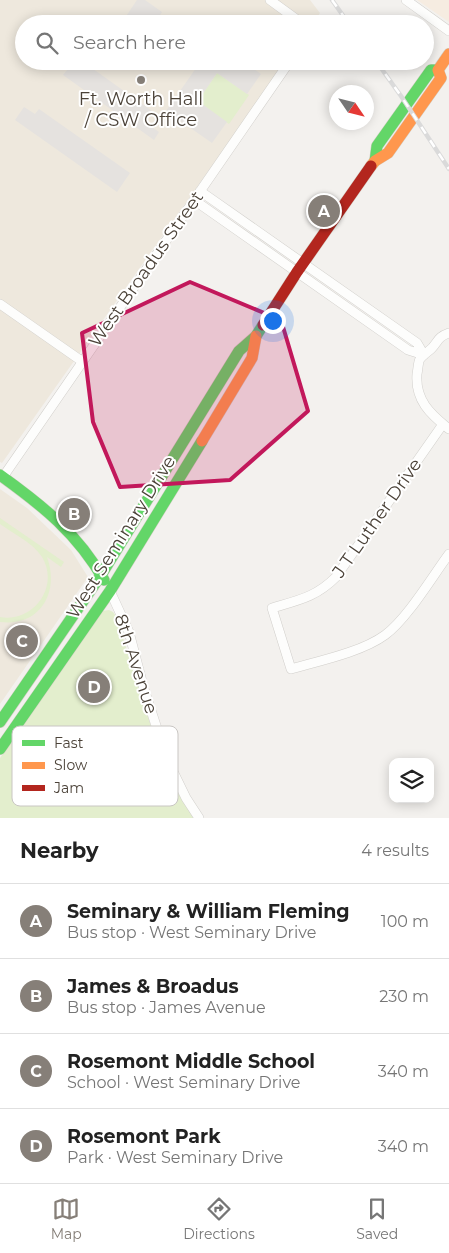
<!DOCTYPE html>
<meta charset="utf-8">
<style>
:root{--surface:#fff;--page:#f6f6f6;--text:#222;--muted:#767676;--line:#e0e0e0;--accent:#867f78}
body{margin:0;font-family:Montserrat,sans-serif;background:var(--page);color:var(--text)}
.controls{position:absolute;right:15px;bottom:15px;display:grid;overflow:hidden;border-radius:10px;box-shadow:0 2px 12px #0003}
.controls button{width:45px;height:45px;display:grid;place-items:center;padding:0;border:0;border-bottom:1px solid var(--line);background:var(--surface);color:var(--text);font:25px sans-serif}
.compass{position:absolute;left:329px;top:85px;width:45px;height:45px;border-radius:50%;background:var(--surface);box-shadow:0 2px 12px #0003;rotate:125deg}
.you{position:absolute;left:272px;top:320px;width:18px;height:18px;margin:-12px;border:4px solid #fff;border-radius:50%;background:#1a73e8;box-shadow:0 0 0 8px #1a73e833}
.badge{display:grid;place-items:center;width:32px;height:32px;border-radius:50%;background:var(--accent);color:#fff;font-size:16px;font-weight:700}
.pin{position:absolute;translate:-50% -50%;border:2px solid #fff;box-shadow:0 1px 5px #0006}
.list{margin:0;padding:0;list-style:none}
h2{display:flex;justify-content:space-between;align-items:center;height:65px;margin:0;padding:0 20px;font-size:21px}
h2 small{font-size:16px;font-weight:400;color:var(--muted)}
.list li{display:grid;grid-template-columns:32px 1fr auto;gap:15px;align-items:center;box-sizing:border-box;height:75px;padding:0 20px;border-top:1px solid var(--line)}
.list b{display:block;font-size:19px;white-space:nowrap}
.list p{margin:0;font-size:16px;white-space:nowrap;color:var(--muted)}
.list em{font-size:16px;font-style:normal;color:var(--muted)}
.icon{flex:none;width:28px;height:28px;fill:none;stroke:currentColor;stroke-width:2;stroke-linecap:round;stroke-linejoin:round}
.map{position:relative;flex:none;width:449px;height:818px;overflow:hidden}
.search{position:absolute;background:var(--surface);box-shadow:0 2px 12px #0003;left:15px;right:15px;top:15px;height:55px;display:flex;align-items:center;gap:12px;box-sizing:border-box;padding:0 18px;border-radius:28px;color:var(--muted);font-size:19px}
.sheet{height:365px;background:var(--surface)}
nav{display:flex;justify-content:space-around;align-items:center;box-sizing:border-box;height:70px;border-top:1px solid var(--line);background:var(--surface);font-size:14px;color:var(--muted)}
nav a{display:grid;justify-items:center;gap:2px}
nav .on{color:var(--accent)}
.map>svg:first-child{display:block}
</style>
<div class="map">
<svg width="449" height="818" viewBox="0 0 449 818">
<rect width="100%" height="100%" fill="#f3f1ee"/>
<path fill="#f6ece1" d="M417,0H449V22Z"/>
<path fill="#eee8dd" d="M0,0H310L320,13L313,24H24V61H286L2,463L0,462Z
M0,489L27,508L71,550L88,577L0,704Z"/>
<path fill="#e3eecd" d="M217,73L249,95L229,124L197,102Z
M0,518L64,562L61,567L47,557C60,592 40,627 0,622V617C33,623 60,587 42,557C33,543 14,534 0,524Z
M109,610L113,612L116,616L164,767L195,818H0V758L102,611Z"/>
<path fill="#e5e2df" d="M137,0H145L162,12L154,24H141L127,15Z
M57,61H82L152,111L144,122L159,132L154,140L63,75L67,70L56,63Z
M201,61H243L261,74L247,94L217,73L198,101L227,122L212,143L166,111Z
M24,107L35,114L39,109L130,173L117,192L15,120Z"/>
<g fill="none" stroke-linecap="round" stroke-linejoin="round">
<defs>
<path id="street" d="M270,0L296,19L298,24
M406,0L449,31
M200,191L417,343L424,355
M194,200L408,350L424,355
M0,304L83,362
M449,333C438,337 439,340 432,348C429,351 423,355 420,359C418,362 418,370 417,374C415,400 430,414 449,429
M443,424L336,577C316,597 299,600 272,608L291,669C319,661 362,652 385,635C407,619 432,577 449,554
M3,477L290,61
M110,591L129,632L144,689L167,759L186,798L199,818"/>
<path id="fast" d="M375,161L377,146L431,70H438
M0,475C43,506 77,533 104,580
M0,722L101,575L239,351L256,336L263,325
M0,749L110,591L202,441"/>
<path id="slow" d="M438,70L449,54
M371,166L375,161L388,153L441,78L438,70
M202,441L252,358L256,336"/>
<path id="jam" d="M263,325L297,272L371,166"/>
</defs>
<use href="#street" stroke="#d1cfcb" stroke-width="10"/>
<use href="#fast" stroke="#d3cec4" stroke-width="12"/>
<use href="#slow" stroke="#d3cec4" stroke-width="12"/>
<use href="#jam" stroke="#d3cec4" stroke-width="12"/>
<use href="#street" stroke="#fdfdfc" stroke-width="9"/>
<use href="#fast" stroke="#63d668" stroke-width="11"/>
<use href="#slow" stroke="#ff974d" stroke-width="11"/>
<use href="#jam" stroke="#b3261e" stroke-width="11"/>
<defs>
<path id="rail" d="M332,0L349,24
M376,61L401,96L449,169"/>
</defs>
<use href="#rail" stroke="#dadada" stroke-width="4.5"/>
<use href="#rail" stroke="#fff" stroke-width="2.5" stroke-dasharray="8" stroke-linecap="butt"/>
</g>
<path fill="#c2185b" fill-opacity="0.2" stroke="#c2185b" stroke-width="4" stroke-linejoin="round" d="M190,282L281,320L308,411L230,480L120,487L93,422L82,333Z"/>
<circle fill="#867f78" stroke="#fff" stroke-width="2" cx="141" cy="80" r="5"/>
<g text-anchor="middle" stroke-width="4" stroke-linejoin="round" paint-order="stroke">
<g font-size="18" fill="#4b4238" stroke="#fff">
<text x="141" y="105">Ft. Worth Hall<tspan x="141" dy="21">/ CSW Office</tspan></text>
</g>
<g font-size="18" fill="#4b4238" stroke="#fff">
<text transform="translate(146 269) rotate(-55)" y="6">West Broadus Street</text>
<text transform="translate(377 518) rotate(-55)" y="6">J T Luther Drive</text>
<text transform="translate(121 537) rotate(-58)" y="6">West Seminary Drive</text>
<text transform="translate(136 664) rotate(72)" y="6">8th Avenue</text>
</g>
</g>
<rect x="12" y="726" width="166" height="80" rx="8" fill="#fff" stroke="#c9c6c3" stroke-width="1"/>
<rect x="22" y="740" width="23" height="6" fill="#63d668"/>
<rect x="22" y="762" width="23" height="7" fill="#ff974d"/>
<rect x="22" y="785" width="23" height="6" fill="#b3261e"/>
<g font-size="14" fill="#4b4238">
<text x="54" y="748">Fast</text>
<text x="54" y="770">Slow</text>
<text x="54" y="793">Jam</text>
</g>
</svg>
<div class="controls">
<button><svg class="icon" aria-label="layers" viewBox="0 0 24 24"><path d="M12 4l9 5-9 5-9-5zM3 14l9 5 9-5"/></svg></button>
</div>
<svg class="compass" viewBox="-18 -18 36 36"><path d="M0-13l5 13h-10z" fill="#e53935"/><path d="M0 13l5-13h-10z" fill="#767676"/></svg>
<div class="you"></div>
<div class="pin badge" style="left:324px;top:211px">A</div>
<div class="pin badge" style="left:74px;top:514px">B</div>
<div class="pin badge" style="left:22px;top:641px">C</div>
<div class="pin badge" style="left:94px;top:687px">D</div>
<div class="search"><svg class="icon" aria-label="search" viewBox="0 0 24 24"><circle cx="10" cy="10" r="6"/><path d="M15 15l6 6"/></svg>Search here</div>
</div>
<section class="sheet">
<h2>Nearby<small>4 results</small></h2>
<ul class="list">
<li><span class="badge">A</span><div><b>Seminary &amp; William Fleming</b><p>Bus stop · West Seminary Drive</p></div><em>100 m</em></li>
<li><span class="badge">B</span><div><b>James &amp; Broadus</b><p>Bus stop · James Avenue</p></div><em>230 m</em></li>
<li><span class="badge">C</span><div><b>Rosemont Middle School</b><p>School · West Seminary Drive</p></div><em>340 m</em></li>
<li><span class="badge">D</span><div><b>Rosemont Park</b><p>Park · West Seminary Drive</p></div><em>340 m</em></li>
</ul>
</section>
<nav>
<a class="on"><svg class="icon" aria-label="map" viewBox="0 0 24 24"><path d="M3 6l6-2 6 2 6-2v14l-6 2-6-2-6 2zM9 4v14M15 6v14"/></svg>Map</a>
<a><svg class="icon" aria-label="directions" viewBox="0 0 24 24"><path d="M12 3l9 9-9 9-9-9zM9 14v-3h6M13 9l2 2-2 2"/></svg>Directions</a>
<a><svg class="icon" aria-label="saved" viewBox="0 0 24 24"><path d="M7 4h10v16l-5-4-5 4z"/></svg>Saved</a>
</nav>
